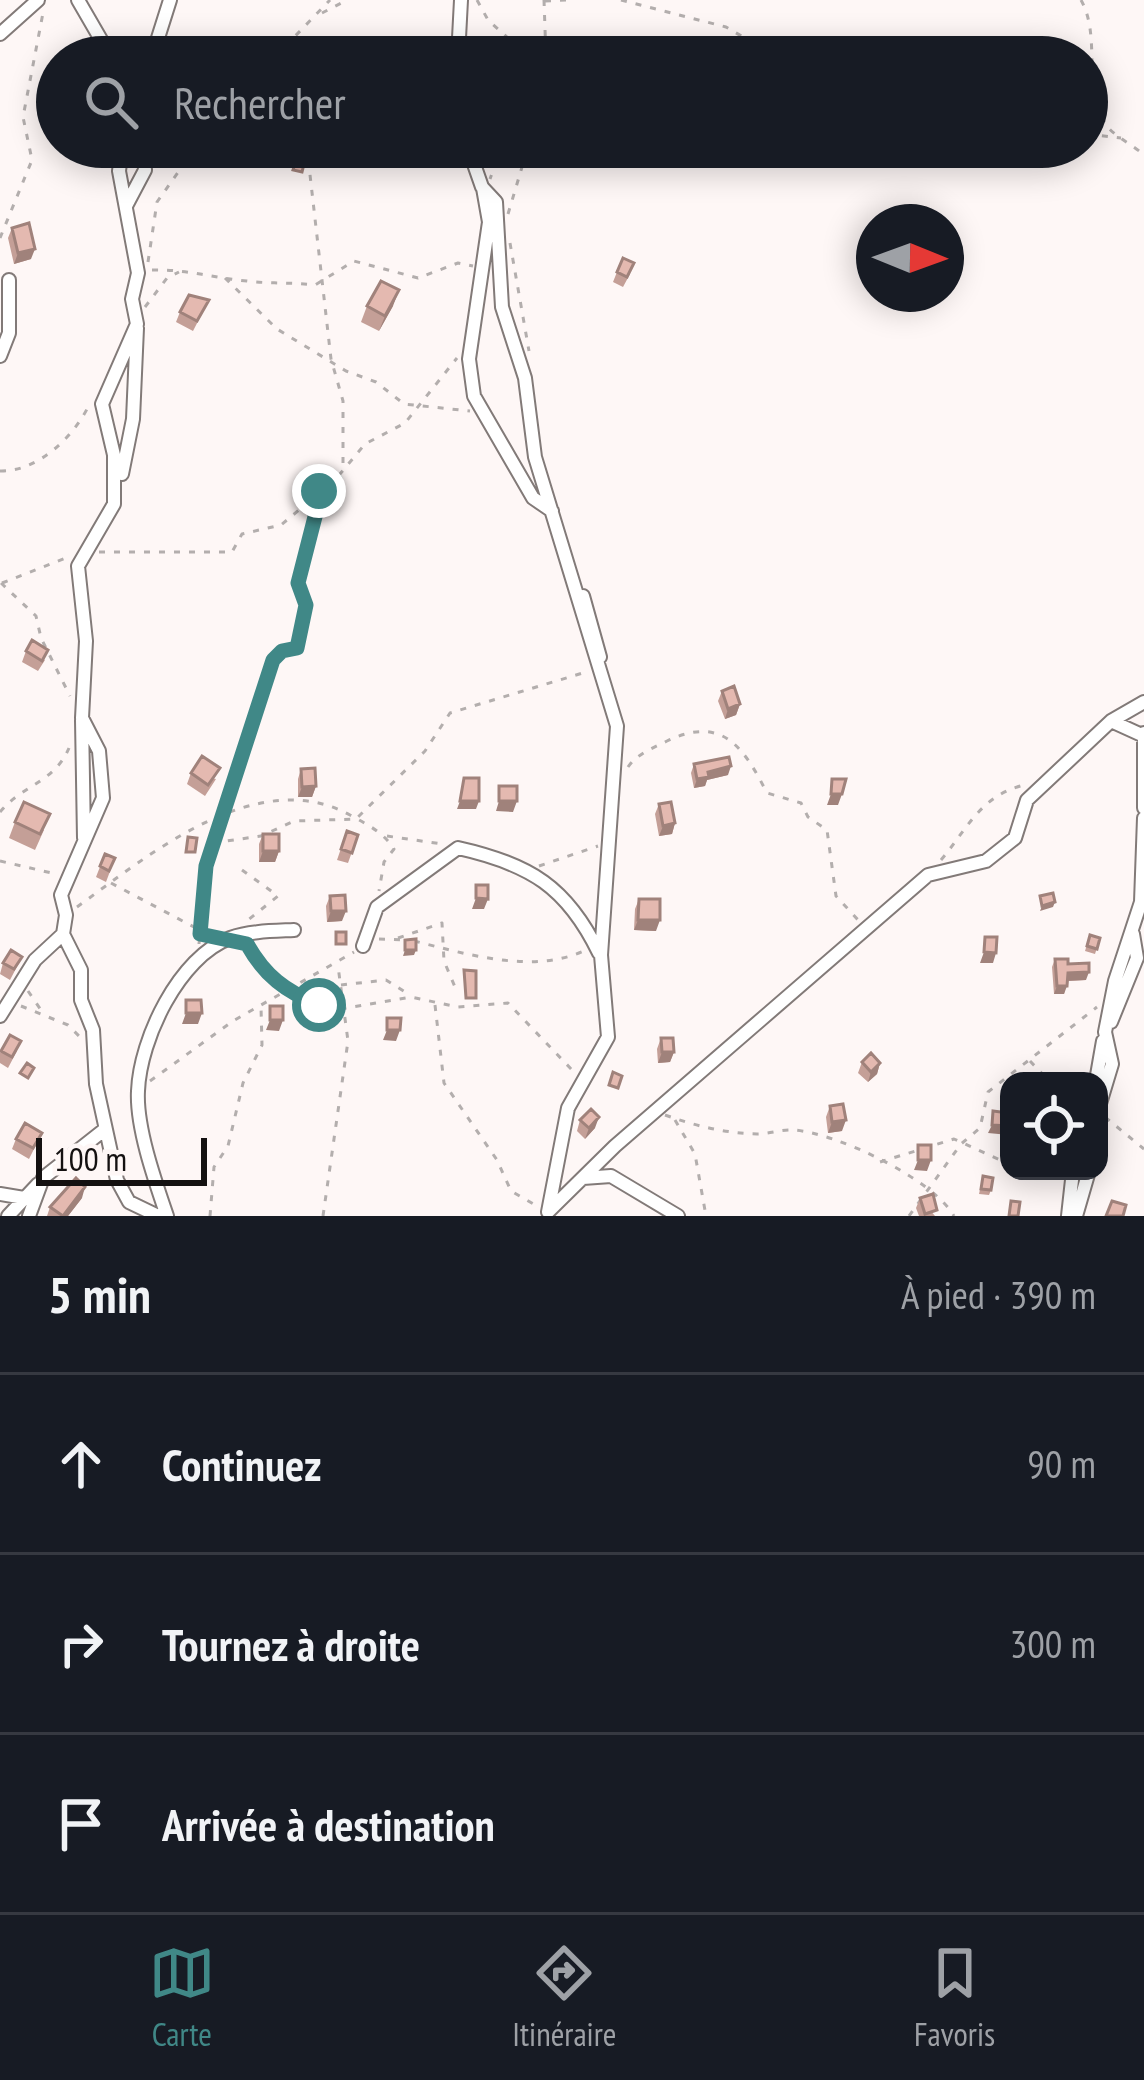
<!DOCTYPE html>
<html lang="fr">
<meta charset="utf-8">
<style>
:root{--surface:#171b24;--page:#20242c;--text:#f1f3f6;--muted:#9ea1a6;--line:#363941;--accent:#408887}
body{margin:0;font-family:"PT Sans Narrow",sans-serif;background:var(--page);color:var(--text)}
.controls{position:absolute;right:36px;bottom:36px;display:grid;overflow:hidden;border-radius:24px;box-shadow:0 6px 30px #0003}
.controls button{width:108px;height:108px;display:grid;place-items:center;padding:0;border:0;border-bottom:3px solid var(--line);background:var(--surface);color:var(--text);font:60px sans-serif}
.compass{position:absolute;left:856px;top:204px;width:108px;height:108px;border-radius:50%;background:var(--surface);box-shadow:0 6px 30px #0003;rotate:91deg}
.scale{position:absolute;left:36px;bottom:30px;width:171px;box-sizing:border-box;padding-left:12px;border:6px solid #141111;border-top:0;font-size:33px;line-height:42px;white-space:nowrap;color:#141111;-webkit-text-stroke:9px #fef7f6;paint-order:stroke}
.stop{position:absolute;width:36px;height:36px;margin:-27px;border:9px solid #408887;border-radius:50%;background:#fff}
.stop.end{background:#408887;border-color:#fff;box-shadow:0 3px 12px #0008}
.list{margin:0;padding:0;list-style:none}
h2{display:flex;justify-content:space-between;align-items:center;height:156px;margin:0;padding:0 48px;font-size:51px}
h2 small{font-size:39px;font-weight:400;color:var(--muted)}
.list li{display:grid;grid-template-columns:78px 1fr auto;gap:36px;align-items:center;box-sizing:border-box;height:180px;padding:0 48px;border-top:3px solid var(--line)}
.list b{display:block;font-size:45px;white-space:nowrap}
.list em{font-size:39px;font-style:normal;color:var(--muted)}
.icon{flex:none;width:66px;height:66px;fill:none;stroke:currentColor;stroke-width:2;stroke-linecap:round;stroke-linejoin:round}
.map{position:relative;flex:none;width:1144px;height:1216px;overflow:hidden}
.search{position:absolute;background:var(--surface);box-shadow:0 6px 30px #0003;left:36px;right:36px;top:36px;height:132px;display:flex;align-items:center;gap:30px;box-sizing:border-box;padding:0 42px;border-radius:66px;color:var(--muted);font-size:45px}
.sheet{height:696px;background:var(--surface)}
nav{display:flex;justify-content:space-around;align-items:center;box-sizing:border-box;height:168px;border-top:3px solid var(--line);background:var(--surface);font-size:33px;color:var(--muted)}
nav a{display:grid;justify-items:center;gap:6px}
nav .on{color:var(--accent)}
.map>svg:first-child{display:block}
</style>
<div class="map">
<svg width="1144" height="1216" viewBox="0 0 1144 1216">
<rect width="100%" height="100%" fill="#fef7f6"/>
<g fill="none" stroke-linecap="round" stroke-linejoin="round">
<defs>
<path id="street" d="M78,0L111,57
M0,34L38,0
M152,57L170,0
M458,57L461,0
M122,147L119,171L138,273L132,299L137,324L102,404L114,455V504L78,566L86,641L82,718L99,751L103,798L61,895L66,915L63,934L81,970V1000L93,1030L96,1084L117,1180L129,1202L158,1216
M468,147L482,187L496,202L502,307L525,378L535,457L617,726L601,955L608,1037L568,1108L548,1212
M483,188L489,222L469,359L474,396L533,498L552,511
M126,206L145,170L143,147
M0,356L9,333V280
M122,474L133,419L137,328
M583,596L600,657
M82,720L84,838
M1111,721L1144,736
M1144,733V808
M363,946L377,907L458,848C530,864 567,887 599,953
M0,1016L35,960L63,934
M1111,1022L1137,958L1133,934
M1096,1081L1103,1041
M1099,1107L1112,1064L1105,1032L1115,981L1141,902L1144,818
M583,1178L611,1176L678,1216
M0,1194L24,1198
M549,1211L615,1146L928,875L986,861L1015,838L1027,800L1111,721L1144,702
M8,1216L38,1184
M29,1216L43,1178L104,1130
M167,1216C155,1181 136,1127 138,1091C140,1039 179,957 230,938C250,931 273,931 294,930
M1068,1216L1073,1171
M1076,1216L1089,1171"/>
</defs>
<use href="#street" stroke="#827a78" stroke-width="16"/>
<path stroke="#b3aead" stroke-width="3" stroke-dasharray="6 9" stroke-linecap="butt" d="M477,0L488,20L529,57
M544,0L546,57
M621,0L726,27L777,57
M1081,0C1102,38 1081,87 1106,125C1114,136 1133,145 1144,155
M545,1L567,0
M322,13L347,0
M275,57L330,0
M1087,134L1121,138
M300,147L309,166L331,359L343,401V463
M486,147L494,168L490,179
M508,214L528,147
M0,238L32,160L23,117L43,13
M510,243L529,351
M148,262L157,202L196,147
M152,270C186,269 214,278 247,281C270,284 291,282 315,285L354,261L418,278L458,263L473,266
M225,278L277,329L346,371L376,382L404,404L470,411
M145,307L167,278L179,272
M0,471C38,472 75,436 90,403
M99,552H232L242,534L281,525L335,480L365,444L405,423L457,358
M1,583L36,616L41,638L70,696
M2,583L71,556
M628,767C637,754 653,748 667,741C722,715 743,746 767,793L801,803L808,817L827,830L836,896L859,921
M0,812C22,785 54,783 69,748
M387,836L442,844
M213,843L261,836L294,821L356,819L425,751L450,713L586,672
M941,860C968,828 980,796 1024,785
M0,861L56,874
M539,866L598,846
M242,870L278,896L248,920
M111,883L209,935
M77,907C149,855 257,764 350,815C368,825 383,832 394,849L384,862L379,891
M398,938L442,923L444,961L455,987
M379,939L405,940
M414,941C467,954 533,975 586,950
M199,944L205,866L273,660L282,651L297,648L306,605L298,583L318,504L331,486
M247,944L260,967L286,991L334,1010L411,997L458,1007L508,1003L574,1072
M341,985L386,980L410,995
M28,991L43,1013
M435,1005L444,1083L497,1160L511,1191L537,1206
M21,1006L68,1025L81,1038
M1030,1061L1049,1081
M150,1081L233,1021L354,952
M665,1115C696,1126 724,1133 757,1134C769,1134 782,1129 794,1130C837,1133 933,1179 954,1216
M1105,1117L1144,1149
M675,1120L695,1154L706,1216
M880,1162L954,1139L1009,1164
M210,1216L214,1167L228,1146L243,1083L262,1045L261,1007
M323,1216L348,1041L338,966
M909,1216L961,1144L980,1128L988,1092L1097,1007"/>
<use href="#street" stroke="#fff" stroke-width="12"/>
</g>
<path fill="#c49f97" d="M12,228L31,259L14,264L8,238Z
M617,272L630,274L623,287L613,282Z
M209,300L193,331L176,322L180,312Z
M367,306H393L379,331L361,322Z
M26,651L45,660L38,671L22,662Z
M722,691L740,704L736,715L725,719L718,701Z
M694,764L728,775L707,780L705,786L694,788L691,773Z
M301,769L316,786L312,797H298V779Z
M191,773L216,779L205,796L187,784Z
M659,804L675,823L672,834L659,836L655,814Z
M15,822L44,830L35,850L9,838Z
M347,831L358,835L348,863L337,860Z
M263,834L279,851L275,862H259V844Z
M105,854L115,858L106,882L96,877Z
M330,896L342,921L327,922L326,906Z
M639,899L656,931L634,930L635,909Z
M1090,935L1100,938L1095,954L1085,951Z
M22,957L10,980L0,974L3,963Z
M1055,959L1068,964L1086,980L1067,981L1064,994H1054L1052,967Z
M10,1035L17,1051L8,1068L0,1063V1053Z
M661,1038L674,1052L670,1062L658,1063L657,1049Z
M862,1062L880,1063L877,1074L868,1082L858,1073Z
M830,1106L842,1131L828,1133L826,1117Z
M580,1120L595,1128L585,1139L577,1131Z
M42,1133L29,1159L12,1149L16,1139Z
M983,1176L991,1190L989,1195L979,1194Z
M82,1198L68,1216H47L50,1207Z
M920,1198L935,1216H919L916,1208Z"/>
<path fill="#a0827b" d="M35,249L31,259L14,264L18,253Z
M399,290L393,306L379,331L385,316Z
M740,704L736,715L725,719L728,709Z
M731,766L728,775L707,780L705,786L694,788L697,779L708,772Z
M316,786L312,797H298L302,787Z
M831,794H842L838,805H827Z
M460,801H479L476,809H457Z
M499,801H517L513,812L496,811Z
M675,823L672,834L659,836L663,826Z
M263,851H279L275,862H259Z
M476,898L488,899L484,909H472Z
M1055,902L1053,907L1040,911L1042,906Z
M331,911H346L342,921L327,922Z
M638,920H660L656,931L634,930Z
M405,950H416L414,955L403,956Z
M984,952L996,953L993,963H980Z
M1089,972L1086,980L1065,981L1068,973Z
M1057,986H1067L1064,994H1054Z
M186,1013H202L198,1024H182Z
M270,1020H283L279,1031L266,1030Z
M387,1030H400L396,1041L383,1040Z
M662,1052H674L670,1062L658,1063Z
M880,1063L877,1074L868,1082L871,1072Z
M599,1117L595,1128L585,1139L589,1128Z
M846,1120L842,1131L828,1133L832,1122Z
M992,1125L1009,1126V1135L988,1133Z
M918,1160H931L927,1171L914,1170Z
M85,1187L82,1198L68,1216H63Z"/>
<path fill="#e4b9b0" stroke="#a0827b" stroke-width="3" d="M297,158L305,160L302,172L293,170Z
M29,223L35,249L18,253L12,228Z
M623,258L634,263L627,277L617,272Z
M381,281L399,290L385,316L367,306Z
M189,295L209,300L197,321L180,312Z
M32,640L48,650L42,661L26,651Z
M734,686L740,704L728,709L722,691Z
M202,756L220,768L208,785L191,773Z
M729,757L731,766L708,772L709,777L697,779L694,764Z
M315,768L316,786L302,787L301,769Z
M464,778H479V801H460Z
M832,779H846L842,794H831Z
M499,786H517V801H499Z
M24,802L50,814L40,834L15,822Z
M671,802L675,823L663,826L659,804Z
M347,831L358,835L352,853L341,849Z
M263,834H279V851H263Z
M188,837L197,838L195,852H186Z
M105,854L115,858L109,871L100,866Z
M476,885H488V899L476,898Z
M1053,893L1055,902L1042,906L1040,896Z
M345,895L346,911H331L330,896Z
M639,899H660V920H638Z
M336,932H346V944H336Z
M1090,935L1100,938L1097,949L1087,946Z
M985,937H997L996,953L984,952Z
M416,939V950H405V940Z
M11,950L22,957L14,969L3,963Z
M1055,959H1068V964L1089,963V972L1068,973L1067,986H1057Z
M464,970L476,971V998H466Z
M186,1000H201L202,1013H186Z
M270,1006H283V1020H270Z
M387,1018H401L400,1030H387Z
M10,1035L21,1041L12,1057L1,1051Z
M661,1038H673L674,1052H662Z
M871,1053L880,1063L871,1072L862,1062Z
M27,1063L34,1068L28,1078L20,1073Z
M613,1072L622,1076L618,1088L609,1085Z
M843,1104L846,1120L832,1122L830,1106Z
M591,1109L599,1117L589,1128L580,1120Z
M993,1111L1009,1113V1126L992,1125Z
M25,1123L42,1133L33,1148L16,1139Z
M918,1145H931V1160H918Z
M983,1176L993,1178L991,1190L981,1189Z
M76,1178L85,1187L63,1216L50,1207Z
M933,1194L937,1210L925,1214L920,1198Z
M1011,1201L1020,1202L1018,1216H1009Z
M1112,1201L1126,1205L1123,1216H1106Z"/>
<g fill="none" stroke-linecap="round" stroke-linejoin="round">
<path stroke="#408887" stroke-width="15" d="M319,491L335,480L318,505L298,583L306,605L297,648L282,651L273,660L206,866L200,934L247,944C265,976 285,991 319,1005"/>
</g>
</svg>
<div class="controls">
<button><svg class="icon" aria-label="locate" viewBox="0 0 24 24"><circle cx="12" cy="12" r="6"/><path d="M12 2v4M12 18v4M2 12h4M18 12h4"/></svg></button>
</div>
<svg class="compass" viewBox="-18 -18 36 36"><path d="M0-13l5 13h-10z" fill="#e53935"/><path d="M0 13l5-13h-10z" fill="#9ea1a6"/></svg>
<div class="scale">100 m</div>
<div class="stop" style="left:319px;top:1005px"></div>
<div class="stop end" style="left:319px;top:491px"></div>
<div class="search"><svg class="icon" aria-label="search" viewBox="0 0 24 24"><circle cx="10" cy="10" r="6"/><path d="M15 15l6 6"/></svg>Rechercher</div>
</div>
<section class="sheet">
<h2>5 min<small>À pied · 390 m</small></h2>
<ul class="list">
<li><svg class="icon" aria-label="ahead" viewBox="0 0 24 24"><path d="M12 20V5M6 11l6-6 6 6"/></svg><div><b>Continuez</b></div><em>90 m</em></li>
<li><svg class="icon" aria-label="right" viewBox="0 0 24 24"><path d="M7 20v-9h11M14 6l5 5-5 5"/></svg><div><b>Tournez à droite</b></div><em>300 m</em></li>
<li><svg class="icon" aria-label="arrive" viewBox="0 0 24 24"><path d="M6 21V4h12l-3 4 3 4H6"/></svg><div><b>Arrivée à destination</b></div></li>
</ul>
</section>
<nav>
<a class="on"><svg class="icon" aria-label="map" viewBox="0 0 24 24"><path d="M3 6l6-2 6 2 6-2v14l-6 2-6-2-6 2zM9 4v14M15 6v14"/></svg>Carte</a>
<a><svg class="icon" aria-label="directions" viewBox="0 0 24 24"><path d="M12 3l9 9-9 9-9-9zM9 14v-3h6M13 9l2 2-2 2"/></svg>Itinéraire</a>
<a><svg class="icon" aria-label="saved" viewBox="0 0 24 24"><path d="M7 4h10v16l-5-4-5 4z"/></svg>Favoris</a>
</nav>
